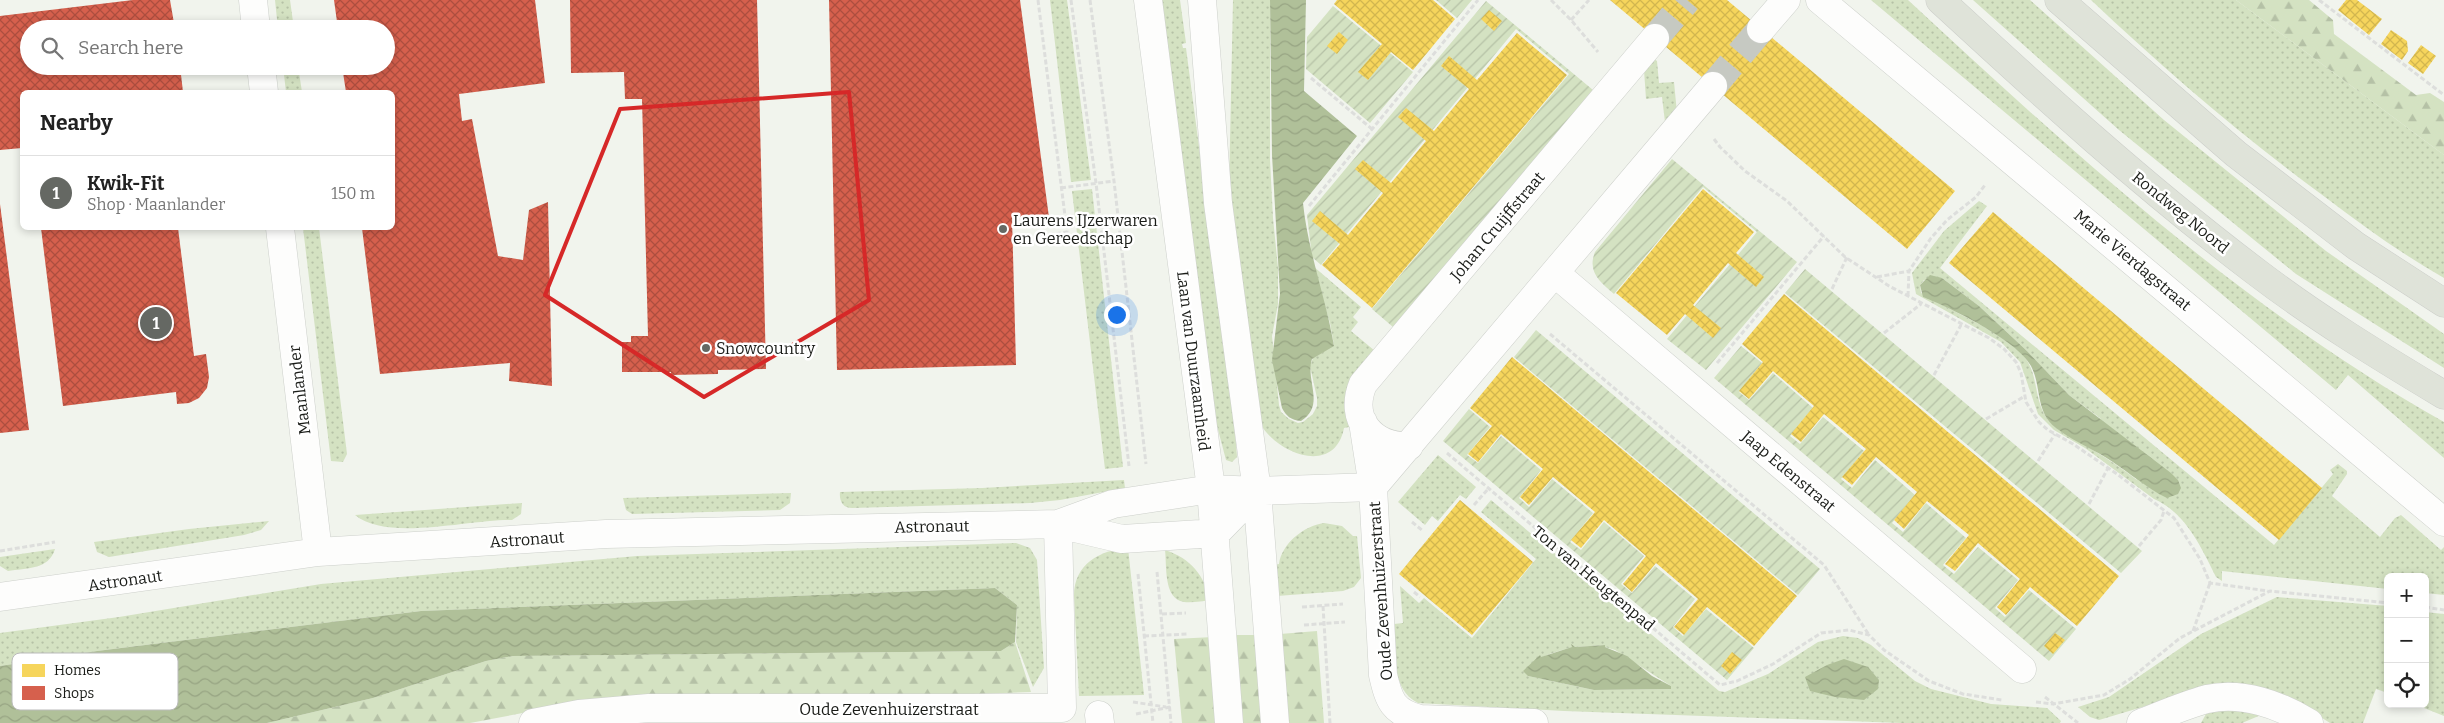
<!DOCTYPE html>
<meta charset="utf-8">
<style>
:root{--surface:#fff;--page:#f6f6f6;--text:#222;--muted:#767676;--line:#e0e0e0;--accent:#656863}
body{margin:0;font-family:Bitter,serif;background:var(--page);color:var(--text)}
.controls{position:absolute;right:15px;bottom:15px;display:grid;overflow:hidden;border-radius:8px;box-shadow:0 2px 8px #0003}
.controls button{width:45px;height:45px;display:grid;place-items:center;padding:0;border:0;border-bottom:1px solid var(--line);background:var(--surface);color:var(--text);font:25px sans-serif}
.you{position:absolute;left:1116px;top:314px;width:18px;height:18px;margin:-12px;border:4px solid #fff;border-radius:50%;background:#1a73e8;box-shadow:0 0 0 8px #1a73e833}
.badge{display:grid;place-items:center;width:32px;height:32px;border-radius:50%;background:var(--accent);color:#fff;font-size:16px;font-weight:700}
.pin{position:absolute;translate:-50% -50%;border:2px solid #fff;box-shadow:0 1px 5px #0006}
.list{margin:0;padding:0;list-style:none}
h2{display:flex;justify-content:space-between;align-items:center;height:65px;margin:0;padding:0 20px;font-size:21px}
h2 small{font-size:16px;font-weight:400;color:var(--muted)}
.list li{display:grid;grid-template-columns:32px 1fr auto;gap:15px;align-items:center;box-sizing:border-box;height:75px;padding:0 20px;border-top:1px solid var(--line)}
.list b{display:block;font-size:19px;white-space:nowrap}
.list p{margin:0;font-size:16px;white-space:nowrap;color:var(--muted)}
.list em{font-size:16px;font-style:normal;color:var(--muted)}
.icon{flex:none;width:28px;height:28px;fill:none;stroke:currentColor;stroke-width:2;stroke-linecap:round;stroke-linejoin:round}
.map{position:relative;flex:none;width:2444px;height:723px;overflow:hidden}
.search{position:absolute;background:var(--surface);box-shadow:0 2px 8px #0003;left:20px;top:20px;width:375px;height:55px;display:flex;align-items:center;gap:12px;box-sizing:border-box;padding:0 18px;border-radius:28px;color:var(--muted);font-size:19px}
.panel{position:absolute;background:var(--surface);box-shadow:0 2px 8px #0003;left:20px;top:90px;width:375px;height:140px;border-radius:8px}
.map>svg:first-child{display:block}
</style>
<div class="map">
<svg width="2444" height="723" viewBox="0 0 2444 723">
<defs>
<pattern id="grass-dots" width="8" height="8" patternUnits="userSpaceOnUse" patternTransform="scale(1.25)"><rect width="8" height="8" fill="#d4e2c2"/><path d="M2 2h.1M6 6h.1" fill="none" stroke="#b5c1a6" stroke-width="1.8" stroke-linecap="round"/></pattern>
<pattern id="forest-firs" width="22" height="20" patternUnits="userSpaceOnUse" patternTransform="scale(1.25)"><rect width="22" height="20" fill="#d4e2c2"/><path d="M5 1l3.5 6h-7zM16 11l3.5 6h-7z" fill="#b5c1a6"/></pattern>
<pattern id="garden-furrows" width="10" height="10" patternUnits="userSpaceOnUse" patternTransform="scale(1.25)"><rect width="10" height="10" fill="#d4e2c2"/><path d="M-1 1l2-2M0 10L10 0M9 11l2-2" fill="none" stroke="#b5c1a6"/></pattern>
<pattern id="water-waves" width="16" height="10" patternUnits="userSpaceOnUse" patternTransform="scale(1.25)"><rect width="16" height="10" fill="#b0c099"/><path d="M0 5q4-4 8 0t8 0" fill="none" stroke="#97a483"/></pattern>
<pattern id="homes-cross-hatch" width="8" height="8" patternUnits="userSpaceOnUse" patternTransform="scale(1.25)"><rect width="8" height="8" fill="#f6d55c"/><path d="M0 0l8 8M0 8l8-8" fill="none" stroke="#d2b64f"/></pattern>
<pattern id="shops-cross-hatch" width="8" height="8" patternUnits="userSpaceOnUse" patternTransform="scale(1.25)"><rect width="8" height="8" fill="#d6604d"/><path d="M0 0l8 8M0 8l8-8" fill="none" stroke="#ad4e3f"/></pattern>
</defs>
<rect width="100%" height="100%" fill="#f1f4ed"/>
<path fill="url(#grass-dots)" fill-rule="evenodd" d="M275,0H290L294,29H278Z
M1050,0H1067L1091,180L1071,182Z
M1159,0H1180L1186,43L1182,44L1183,48H1186L1233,405L1237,457L1232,462L1226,460L1212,407Z
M1233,0H1270V160L1273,218L1278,268V304L1272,336L1279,405L1281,412L1289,419L1298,423L1303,422L1313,414L1317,406V398L1310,366L1313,358L1334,345L1330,323L1313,266L1361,307L1353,317L1358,322L1351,331L1375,351L1348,402L1349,427L1344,428C1335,474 1283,456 1263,428H1259L1229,188Z
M1871,0H1908C2076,156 2243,308 2444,422V458L2348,375L2336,390Z
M1973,0H2030L2164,120L2326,251L2444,334V368L2296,274L2119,130Z
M2091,0H2236L2444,155V278C2402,254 2363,226 2325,197C2243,137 2165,70 2091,0Z
M1654,59L1657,61L1659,83L1674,82L1677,113L1665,122L1662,97L1646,99L1644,70Z
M283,66H298L302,92H286Z
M1092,189L1123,467L1105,469L1072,191Z
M1979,201L1987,206L1940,268L2274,545L2333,474L2330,470L2338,464L2347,471V474L2332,496L2380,537L2395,518L2401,515L2441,550L2444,547V595L2425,593V577H2388V589L2222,571V581L2216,577C2201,547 2186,513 2154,499L2085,448L2054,430L2038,414L2020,362L2001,342L1916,294L1912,273L1944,231ZM1942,278L1979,306L2027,351L2069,395L2100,418L2137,480C2123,469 2108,459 2093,450C2077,440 2056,432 2046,417C2033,397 2039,372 2022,354C1999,330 1950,311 1921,293L1920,285L1924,280Z
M303,228H319L347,454L343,462L331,461Z
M1438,455L1476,487L1466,499L1460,495L1438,521L1432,516L1425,525L1398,502Z
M1124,480L1125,488L1060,500L1030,503L852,508C843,508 839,501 840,492L982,488Z
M791,493L790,503L780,510L632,514L626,510L623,498Z
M1491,500L1719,691L1725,692L1768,674L1818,642L1843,636L1858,638L1871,645L1915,681L1931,689L1991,704L2047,708L2061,721L2060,723H1902L1564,711L1418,703C1390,689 1396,651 1394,624L1403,623L1400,586L1419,603L1424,598L1472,638L1536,559L1481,512ZM1571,645L1575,647L1605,645V647L1615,650L1671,686V689L1594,690L1528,676C1531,655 1555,653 1573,647Z
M522,503L521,514L512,520C470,519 387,542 355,515Z
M269,521L261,530L244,535L109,557L97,552L94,542L189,529Z
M1324,523L1342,526L1353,536H1357L1361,578L1354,587L1343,591L1277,596L1274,565L1279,564C1282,543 1304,526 1324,523Z
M1016,543L1030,548L1037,560L1044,668L1033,687L1016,642L1017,605L995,588L421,611L97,651L0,666V633L119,617L321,584L637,556Z
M1128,548L1144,695L1079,696L1074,596C1074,564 1100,550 1128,548Z
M55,549C49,570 26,568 8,571L0,566V557Z
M1165,550C1192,559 1203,575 1211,600C1203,601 1192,603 1184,602C1163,599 1167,565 1165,550Z
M2277,597L2388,606V693L2376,689L2363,723H2330L2289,697L2230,684L2186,694L2099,720L2090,717L2078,707L2109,697L2201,634Z
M2425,612L2444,614V716L2414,704H2425Z
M2214,709L2238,710L2261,715L2242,723H2201L2206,714Z"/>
<path fill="url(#forest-firs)" d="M2236,0H2309L2333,20L2334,34L2416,95L2430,93L2444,102V155Z
M1317,631L1324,723H1285L1280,634Z
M1236,635H1257L1262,723H1242Z
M1213,637L1218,723H1182L1174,639Z
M1015,642L1031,692L549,708L470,723H267L373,698L486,661L513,656L1001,651Z"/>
<path fill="url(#garden-furrows)" d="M1436,0H1472L1457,18Z
M1486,1L1593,90L1393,327L1372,309L1569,74L1516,29L1321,265L1312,257L1307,215Z
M1333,6L1413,72L1370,123L1306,69L1307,37Z
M1672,159L1797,262L1706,370L1667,339L1757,232L1703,187L1614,294C1600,282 1587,272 1595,252Z
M1805,269L2142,551L2121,573L1785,293Z
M1536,330L1820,569L1798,595L1514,357Z
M1741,346L1762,363L1739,392L1749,400L1773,373L1813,408L1790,436L1800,444L1823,417L1864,451L1841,479L1852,488L1875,460L1915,495L1892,523L1903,532L1926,503L1966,538L1943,565L1954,574L1978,547L2018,580L1995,608L2005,617L2029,590L2076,629L2049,661L1714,378Z
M1469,409L1490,427L1467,455L1478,463L1501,436L1541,470L1519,498L1529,507L1552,479L1593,513L1570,542L1581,550L1604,522L1644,556L1621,584L1632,593L1655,566L1695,599L1673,627L1683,636L1706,609L1754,648L1727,680L1443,441Z"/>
<path fill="url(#water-waves)" d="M1270,0H1306L1304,91L1357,136L1303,203C1308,252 1326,298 1334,346L1312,359C1305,381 1326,405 1301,421C1291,420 1286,416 1282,408L1272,360L1280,294L1272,155Z
M1930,275L1942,278L1979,306L2027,351L2069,395L2171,473L2178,480L2181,488L2178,494L2167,498L2159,494C2141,483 2124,469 2105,457C2090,448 2070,439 2056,428C2035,412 2042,387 2031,366C2017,340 1951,308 1923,297L1920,285Z
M995,588L1017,605L1015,642L1001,651L513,656L486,661L373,698L267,723H0V666L97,651L421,611Z
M1571,644L1575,647L1605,645V647L1627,656L1652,676L1671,686V689L1594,690L1528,676L1523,671L1540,655L1541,657L1572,647Z
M1844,659L1868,667L1879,680L1878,689L1864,700L1835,697L1810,691L1805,677L1827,665Z"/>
<path fill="url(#homes-cross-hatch)" d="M1337,0H1433L1455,19L1413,70L1391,52L1368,80L1358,72L1382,44L1334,4Z
M1610,0H1727L1955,191L1907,249Z
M2346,0H2357L2382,19L2369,35L2338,10Z
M1489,10L1502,21L1494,31L1481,19Z
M2391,30L2407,41L2408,51L2402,60L2381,44Z
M1339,32L1348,40L1337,54L1327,46Z
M1517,33L1567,75L1372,308L1322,265L1340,244L1312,221L1320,211L1348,235L1383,193L1355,169L1363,160L1391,183L1426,141L1398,117L1406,108L1434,131L1469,89L1441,66L1449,56L1477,80Z
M2421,45L2436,56L2423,74L2408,63Z
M1703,189L1754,232L1736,253L1764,277L1756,287L1728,263L1693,305L1721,328L1713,338L1685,314L1667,335L1616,293Z
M1993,212L2322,488L2279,540L1949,263Z
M1784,294L2119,576L2077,626L2030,587L2006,615L1997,607L2020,579L1978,543L1955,571L1945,564L1969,535L1927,501L1904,529L1894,520L1917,492L1876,457L1852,485L1842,477L1866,449L1824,414L1801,442L1791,434L1814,406L1773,371L1749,399L1739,391L1763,362L1742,344Z
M1512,357L1797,596L1754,646L1707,607L1684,635L1674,627L1698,599L1656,563L1632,592L1623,584L1646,556L1604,520L1581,548L1571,540L1595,512L1553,477L1529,505L1520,497L1543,469L1501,434L1478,462L1468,454L1492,426L1470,408Z
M1460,500L1533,562L1472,635L1399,574Z
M2055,633L2065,640L2053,654L2044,646Z
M1732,652L1742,660L1730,674L1721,666Z"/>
<path fill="url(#shops-cross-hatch)" d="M133,0H170L175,29H29V66H180L183,92H22V148L0,150V16Z
M334,0H535L545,83L459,94L462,121L472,119L498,256L523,260L529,210L548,202L552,386L509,381L510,363L380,374L362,228H392V92H346L342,66H386V29H338Z
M570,0H757L766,369L718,370V374L671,375V372H622V342H631V336H648L642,99H625L624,72L571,73Z
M829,0H1020L1050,225L1039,216L1012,217L1016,365L837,370Z
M0,204L29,430L0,433Z
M41,228H178L194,356L206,354L209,377L207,388L199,398L189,403L177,404L176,392L63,406Z"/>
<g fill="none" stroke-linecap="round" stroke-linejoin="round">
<path stroke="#c6c9c2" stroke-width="28" stroke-dasharray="28 14" stroke-linecap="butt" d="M1655,38L1687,0
M1713,86L1761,29"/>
<defs>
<path id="minor" d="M253,0L256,29
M1148,0L1211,489L1229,723
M1202,0L1218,203L1257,491L1275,723
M1820,0L2444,522
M1761,29L1786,0
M261,66L264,92
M280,228L318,552
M1556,274L2022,669
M1363,422L1373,487L1383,675C1389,701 1393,712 1420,719L1534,723
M1409,446C1373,447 1348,420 1363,384L1655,38
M1058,524L1113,504L1211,489L1257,491L1373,487L1713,86
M0,597L318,552L606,534L1058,524L1122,539L1216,533L1257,491
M1099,715L1100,723
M533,723L579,714L649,708H1062L1058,524
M2141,723C2162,715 2185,705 2207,699C2242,691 2280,705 2309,723"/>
<path id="major" d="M1940,0C2042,94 2144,187 2255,271C2315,317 2379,356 2444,395
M2059,0L2236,154L2356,246L2444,303"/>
</defs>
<use href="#minor" stroke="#cdd0cb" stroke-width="29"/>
<use href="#major" stroke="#ccceca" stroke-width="29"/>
<path stroke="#dddedc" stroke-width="3" stroke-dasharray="5 2.5" stroke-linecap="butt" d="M1038,0L1067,232L1041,236
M1071,0L1096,183L1129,466
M1090,0L1114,181L1146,464
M1551,0L1571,20L1598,52
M2319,0L2444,95
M1571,20L1589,0
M1311,78L1372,129
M1714,139L1720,147L1745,171L1787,201L1845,257L1889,286L1989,338L2004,349L2016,362L2021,373L2026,402L2039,422L2048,430L2073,444L2117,474L2174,518L2200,559L2210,583L2268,591
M1061,188L1114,181
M1309,206L1478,0
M1877,277L1909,271
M1832,289L1847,257
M1908,296L1909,271L1931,238L1947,220L1976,197L1985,185
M1884,333L1921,304
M1550,334L1824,565L1869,635
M1717,363L1824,236
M1934,375L1961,325
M1986,419L2025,396
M1447,453L1720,685L1737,681L1773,664L1821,633L1849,630L1869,635L1884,650L1929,681L1963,694L2002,700
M2038,461L2055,434
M2089,504L2108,468
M1474,505L1488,489
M1412,522L1423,531
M2139,546L2161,520L2164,511
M0,551L55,542
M1157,572L1171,723
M1138,574L1153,723
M1414,592L1420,597
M1323,606L1330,723
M1302,607L1343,604
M2425,607L2444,610
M1162,614L1186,613
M1304,625L1345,622
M2193,631L2210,583
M1144,636L1188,634
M2045,697L2078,723
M1133,702L1166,707
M2036,702L2053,704L2104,695L2130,679L2180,638L2270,591L2388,603
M1136,714L1170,707"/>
<use href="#minor" stroke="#fdfdfc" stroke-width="28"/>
<use href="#major" stroke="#dfe3d9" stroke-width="28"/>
</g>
<path fill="none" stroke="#d62828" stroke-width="4" stroke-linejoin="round" d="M849,92L869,300L704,397L545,295L620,109Z"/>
<g fill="#656863" stroke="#fff" stroke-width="2">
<circle cx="1003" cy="229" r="5"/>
<circle cx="706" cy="348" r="5"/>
</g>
<g text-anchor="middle" stroke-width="5" stroke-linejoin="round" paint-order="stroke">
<g font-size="16" fill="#1a1c18" stroke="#fff">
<text transform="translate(2181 212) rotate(39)" y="6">Rondweg Noord</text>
<text transform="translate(1497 226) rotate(-50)" y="6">Johan Cruijffstraat</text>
<text transform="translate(2133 260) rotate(40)" y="6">Marie Vierdagstraat</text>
<text transform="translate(1194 361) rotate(83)" y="6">Laan van Duurzaamheid</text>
<text transform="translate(299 390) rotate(-97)" y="6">Maanlander</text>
<text transform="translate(1789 471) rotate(40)" y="6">Jaap Edenstraat</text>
<text transform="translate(932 526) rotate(-1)" y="6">Astronaut</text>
<text transform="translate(527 539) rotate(-4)" y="6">Astronaut</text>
<text transform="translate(1594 578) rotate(40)" y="6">Ton van Heugtenpad</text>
<text transform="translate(125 580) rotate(-8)" y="6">Astronaut</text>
<text transform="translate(1380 591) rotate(-94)" y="6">Oude Zevenhuizerstraat</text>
<text x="889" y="715">Oude Zevenhuizerstraat</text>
</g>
<g font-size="16" fill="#1a1c18" stroke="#fff" text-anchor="start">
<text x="1013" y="226">Laurens IJzerwaren<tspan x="1013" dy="18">en Gereedschap</tspan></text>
<text x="716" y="354">Snowcountry</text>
</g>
</g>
<rect x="12" y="653" width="166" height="57" rx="8" fill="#fff" stroke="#babbba" stroke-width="1"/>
<rect x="22" y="664" width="23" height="13" fill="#f6d55c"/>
<rect x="22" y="686" width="23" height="14" fill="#d6604d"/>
<g font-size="14" fill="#1a1c18">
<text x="54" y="675">Homes</text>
<text x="54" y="698">Shops</text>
</g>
</svg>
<div class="controls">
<button>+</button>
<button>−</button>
<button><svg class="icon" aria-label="locate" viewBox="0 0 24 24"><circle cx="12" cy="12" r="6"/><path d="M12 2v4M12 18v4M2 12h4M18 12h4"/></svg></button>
</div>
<div class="you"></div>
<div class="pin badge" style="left:156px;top:323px">1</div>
<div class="search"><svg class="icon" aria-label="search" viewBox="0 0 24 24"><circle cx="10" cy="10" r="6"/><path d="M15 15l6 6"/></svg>Search here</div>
<section class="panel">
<h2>Nearby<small></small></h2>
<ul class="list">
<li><span class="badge">1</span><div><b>Kwik-Fit</b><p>Shop · Maanlander</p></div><em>150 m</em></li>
</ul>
</section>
</div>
